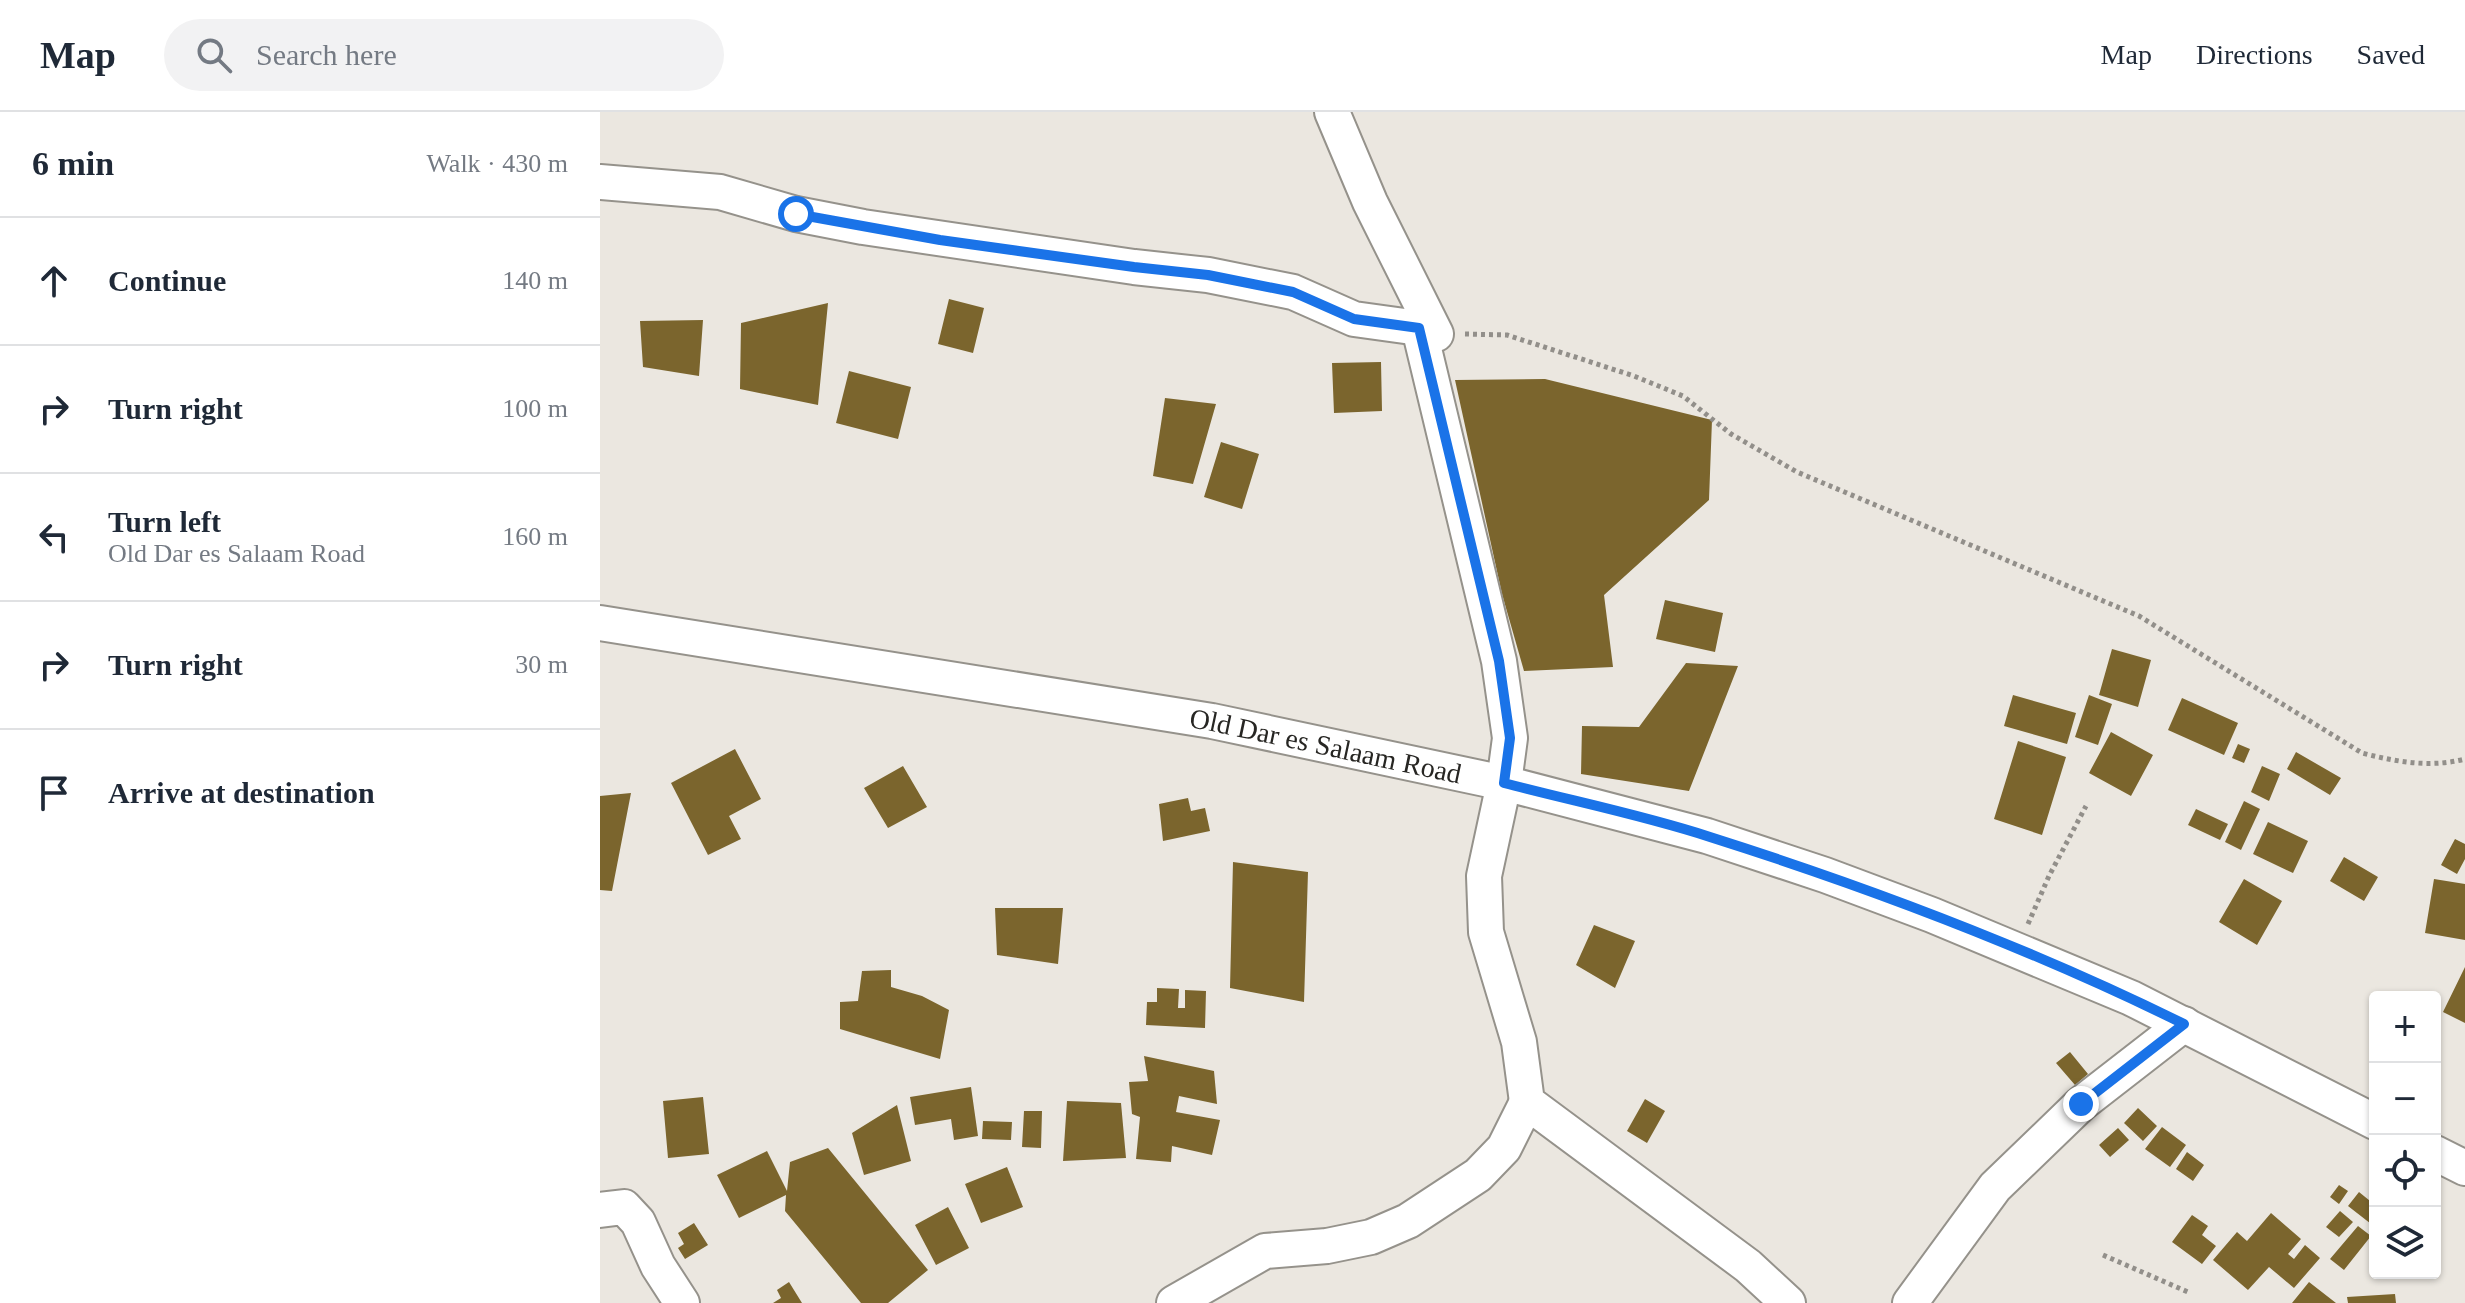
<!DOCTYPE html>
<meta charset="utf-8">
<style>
:root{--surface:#fff;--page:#f2f2f3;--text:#1f2937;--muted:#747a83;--line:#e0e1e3}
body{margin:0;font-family:Georgia,serif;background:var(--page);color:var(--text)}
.controls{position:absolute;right:24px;bottom:24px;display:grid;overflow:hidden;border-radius:8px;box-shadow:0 2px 6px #0004}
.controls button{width:72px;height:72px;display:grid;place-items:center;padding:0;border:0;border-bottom:2px solid var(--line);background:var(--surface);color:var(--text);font:40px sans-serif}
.stop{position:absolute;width:24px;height:24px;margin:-18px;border:6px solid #1a73e8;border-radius:50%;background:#fff}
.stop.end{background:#1a73e8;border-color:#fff;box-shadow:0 2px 8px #0008}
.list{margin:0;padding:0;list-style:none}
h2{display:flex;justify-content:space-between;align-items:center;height:104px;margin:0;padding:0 32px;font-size:34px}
h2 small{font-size:26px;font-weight:400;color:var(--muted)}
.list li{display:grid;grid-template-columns:52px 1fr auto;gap:24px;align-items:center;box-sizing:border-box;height:128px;padding:0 32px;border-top:2px solid var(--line)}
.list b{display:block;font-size:30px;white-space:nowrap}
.list p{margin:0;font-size:26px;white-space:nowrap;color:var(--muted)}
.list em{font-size:26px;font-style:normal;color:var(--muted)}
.icon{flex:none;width:44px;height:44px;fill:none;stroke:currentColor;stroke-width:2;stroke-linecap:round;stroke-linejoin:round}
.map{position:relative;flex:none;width:1865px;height:1191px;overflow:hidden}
header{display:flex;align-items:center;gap:48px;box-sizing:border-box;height:112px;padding:0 40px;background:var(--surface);border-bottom:2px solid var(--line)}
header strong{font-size:38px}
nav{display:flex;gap:44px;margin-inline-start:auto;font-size:28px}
.search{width:560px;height:72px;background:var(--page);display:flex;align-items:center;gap:20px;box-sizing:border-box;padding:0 28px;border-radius:44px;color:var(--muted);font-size:30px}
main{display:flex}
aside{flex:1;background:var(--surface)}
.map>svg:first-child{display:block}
</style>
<header>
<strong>Map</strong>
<div class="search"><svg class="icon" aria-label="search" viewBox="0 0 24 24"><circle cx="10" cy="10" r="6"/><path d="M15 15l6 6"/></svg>Search here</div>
<nav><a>Map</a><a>Directions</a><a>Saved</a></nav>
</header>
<main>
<aside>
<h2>6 min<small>Walk · 430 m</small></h2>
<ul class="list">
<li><svg class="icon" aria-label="ahead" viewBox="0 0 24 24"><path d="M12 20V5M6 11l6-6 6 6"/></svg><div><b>Continue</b></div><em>140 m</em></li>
<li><svg class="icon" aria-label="right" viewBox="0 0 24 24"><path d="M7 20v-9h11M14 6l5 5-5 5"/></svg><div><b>Turn right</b></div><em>100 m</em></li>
<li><svg class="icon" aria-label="left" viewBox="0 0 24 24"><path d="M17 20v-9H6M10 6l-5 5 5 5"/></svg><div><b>Turn left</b><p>Old Dar es Salaam Road</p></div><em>160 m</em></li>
<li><svg class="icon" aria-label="right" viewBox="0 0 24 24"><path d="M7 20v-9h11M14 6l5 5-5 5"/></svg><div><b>Turn right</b></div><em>30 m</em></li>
<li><svg class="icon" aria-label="arrive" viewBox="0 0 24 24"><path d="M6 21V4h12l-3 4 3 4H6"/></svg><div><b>Arrive at destination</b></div></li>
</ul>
</aside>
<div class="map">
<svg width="1865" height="1191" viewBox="0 0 1865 1191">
<rect width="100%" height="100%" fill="#ebe7e0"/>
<path fill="#7b652d" d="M349,187L384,196L373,241L338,232Z
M228,191L218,293L140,277L141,211Z
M103,208L99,264L43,255L40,209Z
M781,250L782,299L734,301L732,251Z
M249,259L311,275L298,327L236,311Z
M945,267L1112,308L1109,388L1004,483L1013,555L924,559L902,482L855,268Z
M565,286L616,292L593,372L553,364Z
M621,330L659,342L642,397L604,385Z
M1065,488L1123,501L1115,540L1056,527Z
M1512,537L1551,548L1538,595L1499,583Z
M1086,551L1138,554L1089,679L981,662L982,614L1039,615Z
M1413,583L1476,601L1467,632L1404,614Z
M1489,583L1512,592L1498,633L1475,625Z
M1582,586L1638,611L1624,643L1568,618Z
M1511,620L1553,643L1531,684L1489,661Z
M1418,629L1466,645L1442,723L1394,707Z
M1638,632L1650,637L1644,651L1632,646Z
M135,637L161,687L129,704L141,727L108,743L71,671Z
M1696,640L1741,666L1730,683L1687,657Z
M303,654L327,695L288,716L264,676Z
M1662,654L1680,662L1669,689L1651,680Z
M31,681L12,779L0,778V684Z
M588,686L591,699L605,696L610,719L563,729L559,692Z
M1644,689L1660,697L1641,738L1625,730Z
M1596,697L1628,712L1620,728L1588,713Z
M1668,710L1708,729L1693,761L1653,742Z
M1855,727L1865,732V747L1857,762L1841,753Z
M1744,745L1778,765L1764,789L1730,769Z
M633,750L708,760L704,890L630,876Z
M1644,767L1682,789L1657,833L1619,810Z
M1834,767L1865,772V828L1825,821Z
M395,796H463L458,852L397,843Z
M994,813L1035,829L1015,876L976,853Z
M1865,855V911L1843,900Z
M291,858V875L322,884L349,898L340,947L240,917V890L258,889L262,859Z
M557,876L579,877L578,896H585V878L606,879L605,916L546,913L547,890H557Z
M1470,940L1488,962L1475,973L1456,951Z
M544,944L614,959L617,992L579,984L576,1000L620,1008L612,1043L572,1034L571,1050L536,1047L540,1005L532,1002L529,970L548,969Z
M371,975L378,1024L354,1028L351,1007L315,1013L310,985Z
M103,985L109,1042L68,1046L63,989Z
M1045,987L1065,999L1047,1031L1027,1019Z
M467,989L521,991L526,1046L463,1049Z
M297,993L311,1049L264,1063L252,1021Z
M1538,996L1557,1014L1543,1029L1524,1011Z
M424,999H442L441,1036L422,1035Z
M383,1009L412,1010L411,1028L382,1027Z
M1562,1015L1586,1033L1570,1055L1545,1037Z
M1518,1016L1529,1028L1510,1045L1499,1033Z
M228,1036L328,1158L288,1191H261L185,1099L186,1083L139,1106L117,1063L167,1039L187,1079L190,1050Z
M1587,1040L1604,1053L1593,1069L1576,1057Z
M407,1055L423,1095L381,1111L365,1072Z
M1739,1073L1748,1079L1739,1092L1730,1085Z
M1759,1080L1775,1093V1115L1748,1094Z
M348,1095L369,1136L336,1153L315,1113Z
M1740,1099L1753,1110L1739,1125L1726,1115Z
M1671,1101L1701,1127L1688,1142L1694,1147L1705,1133L1720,1146L1694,1176L1669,1155L1648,1178L1613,1148L1637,1120L1647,1129Z
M1592,1103L1608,1114L1602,1123L1616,1134L1602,1152L1572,1130Z
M94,1111L108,1133L85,1147L78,1136L84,1132L78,1121Z
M1758,1114L1771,1124L1744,1158L1730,1147Z
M189,1170L202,1191H173L181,1186L177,1178Z
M1709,1170L1736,1191H1692Z
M1795,1182L1796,1191H1748L1747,1185Z"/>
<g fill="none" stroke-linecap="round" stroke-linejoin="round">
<defs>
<g id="minor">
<path d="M732,0L770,90L836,222L819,216L899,549L910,626L904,671L884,764L886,820L919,930L927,990L1148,1154L1188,1191"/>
<path d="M0,70L120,80L196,102L263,115L534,155L608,163L693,180L754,207L819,216"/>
<path id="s1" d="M0,511L612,609L904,671L1107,724L1225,763L1332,803L1531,886L1775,1010"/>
<path d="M1835,1041L1865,1056"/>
<path d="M0,1098L24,1095L38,1110L58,1154L82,1191"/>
<path d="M574,1191L665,1139L727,1134L771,1125L808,1109L878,1063L904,1036L927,990"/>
<path d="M1310,1191L1395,1075L1481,992L1584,912"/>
</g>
</defs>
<use href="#minor" stroke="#95928b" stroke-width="38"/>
<path stroke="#928f8a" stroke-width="5" stroke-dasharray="4 4" stroke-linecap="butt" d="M865,222L907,223L1034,264L1083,284L1131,322L1197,360L1539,504L1762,641C1797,650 1830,656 1865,647
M1428,812L1449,764L1486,694
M1503,1143L1588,1180"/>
<use href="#minor" stroke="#fff" stroke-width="34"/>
</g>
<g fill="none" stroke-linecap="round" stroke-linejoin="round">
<path stroke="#1a73e8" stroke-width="10" d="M196,102L340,128L534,155L608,163L693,180L754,207L819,216L899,549L910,626L904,671C972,689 1043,703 1110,725C1271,776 1432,837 1584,912L1481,992"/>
</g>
<g text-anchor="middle" stroke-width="8" stroke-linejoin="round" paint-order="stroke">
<g font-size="28" fill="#272623" stroke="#fff">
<text dy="10" stroke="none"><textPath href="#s1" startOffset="736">Old Dar es Salaam Road</textPath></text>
</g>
</g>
</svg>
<div class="controls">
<button>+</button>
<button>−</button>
<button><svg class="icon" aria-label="locate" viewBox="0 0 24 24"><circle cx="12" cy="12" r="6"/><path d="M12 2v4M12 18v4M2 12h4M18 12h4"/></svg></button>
<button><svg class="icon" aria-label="layers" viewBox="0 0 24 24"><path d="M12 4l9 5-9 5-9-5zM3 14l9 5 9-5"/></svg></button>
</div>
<div class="stop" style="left:196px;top:102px"></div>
<div class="stop end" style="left:1481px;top:992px"></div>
</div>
</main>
